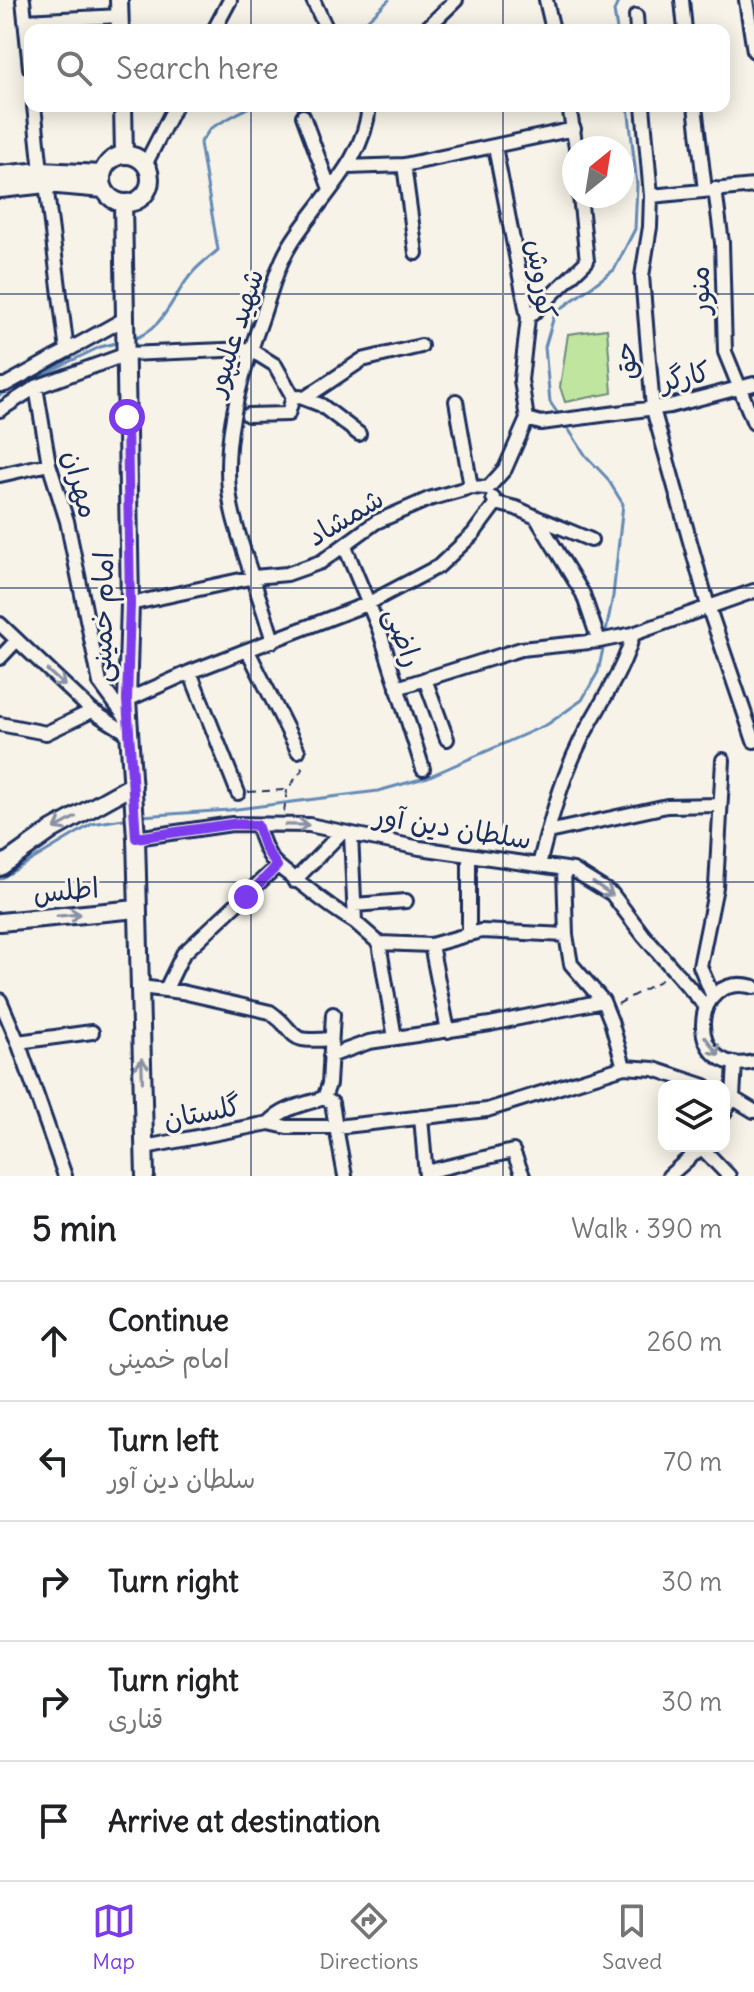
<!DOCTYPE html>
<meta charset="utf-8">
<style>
:root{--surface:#fff;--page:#f2f2f2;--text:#202124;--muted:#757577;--line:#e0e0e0;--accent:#7c3aed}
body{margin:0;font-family:Delius,"Playpen Sans Arabic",sans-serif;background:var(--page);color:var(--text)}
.controls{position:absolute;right:24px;bottom:24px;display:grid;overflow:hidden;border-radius:16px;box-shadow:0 4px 20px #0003}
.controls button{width:72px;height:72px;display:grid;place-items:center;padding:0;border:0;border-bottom:2px solid var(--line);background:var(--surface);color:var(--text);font:40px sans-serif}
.compass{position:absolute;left:562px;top:136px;width:72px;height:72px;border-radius:50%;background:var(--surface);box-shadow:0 4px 20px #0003;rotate:30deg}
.stop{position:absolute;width:24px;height:24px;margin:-18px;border:6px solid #7c3aed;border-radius:50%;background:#fff}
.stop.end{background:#7c3aed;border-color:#fff;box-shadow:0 2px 8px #0008}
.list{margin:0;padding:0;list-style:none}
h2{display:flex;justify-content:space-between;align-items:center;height:104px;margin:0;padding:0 32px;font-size:34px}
h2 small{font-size:26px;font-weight:400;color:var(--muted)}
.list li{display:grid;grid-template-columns:52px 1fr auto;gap:24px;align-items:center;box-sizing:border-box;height:120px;padding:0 32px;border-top:2px solid var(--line)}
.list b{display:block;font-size:30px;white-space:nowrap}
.list p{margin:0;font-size:26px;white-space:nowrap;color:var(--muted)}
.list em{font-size:26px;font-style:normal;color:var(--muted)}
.icon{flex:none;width:44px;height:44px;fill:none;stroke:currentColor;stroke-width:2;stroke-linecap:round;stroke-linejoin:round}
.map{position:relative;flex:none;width:754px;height:1176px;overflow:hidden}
.search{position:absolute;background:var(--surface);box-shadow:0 4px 20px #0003;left:24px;right:24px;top:24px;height:88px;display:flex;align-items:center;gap:20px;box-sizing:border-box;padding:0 28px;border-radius:16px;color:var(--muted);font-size:30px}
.sheet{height:704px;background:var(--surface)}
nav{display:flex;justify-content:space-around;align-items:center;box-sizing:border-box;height:112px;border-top:2px solid var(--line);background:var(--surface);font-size:22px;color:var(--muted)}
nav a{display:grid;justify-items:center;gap:4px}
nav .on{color:var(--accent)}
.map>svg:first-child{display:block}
</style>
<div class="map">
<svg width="754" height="1176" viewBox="0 0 754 1176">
<rect width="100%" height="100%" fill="#f7f3e8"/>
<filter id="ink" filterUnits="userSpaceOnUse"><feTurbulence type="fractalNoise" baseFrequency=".0125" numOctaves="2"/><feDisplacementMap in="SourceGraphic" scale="16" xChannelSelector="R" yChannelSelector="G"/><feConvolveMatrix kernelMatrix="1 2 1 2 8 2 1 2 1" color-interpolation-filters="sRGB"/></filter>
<g filter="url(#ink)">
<path fill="#bfe59f" stroke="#6d8a7e" stroke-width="2" d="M607,329L612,393L565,402L560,387L568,334Z"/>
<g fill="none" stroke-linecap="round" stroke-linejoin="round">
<path stroke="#648ab6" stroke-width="3" d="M357,30L389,0
M617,30L614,11L619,0
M132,339C165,330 173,293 194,271C201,263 210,257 218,250L200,143L211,128L251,106
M0,395L100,347L120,342
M561,418L550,402L545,347L555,313L614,270L635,229L637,185L628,106
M565,424L586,456L607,478L623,504L613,596L605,636
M141,816L229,810L378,791L428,777L548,724L582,700L598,672L604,644
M0,879L92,824L130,818"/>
<defs>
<path id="street" d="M23,0L30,68
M313,0L327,30
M546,0L553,30
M682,0L685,30
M746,0L754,51
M636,16L637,30
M25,21L120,16
M214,30L230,0
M425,30L456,0
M34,106L41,171
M569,106L576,148
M643,106L651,196L650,227L642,276L653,409L708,606L754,741
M695,106L705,190
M303,116L330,189
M495,147L528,318L521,380L527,419
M146,163L175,106
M404,165L416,253
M348,167L404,165L574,129
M46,184L67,351
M715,189L722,243L725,352L754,423
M651,196L754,186
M528,318L587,261L580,196
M0,385H5L126,318
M36,387L127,354L249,349L275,365L293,397L288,414L248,415
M300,397L321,405L359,434
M305,398L362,360L421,346
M456,401L471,487
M0,410L36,387L49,464L67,521L100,683L128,721
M527,419L541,423L670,406L754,384
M0,475L49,464
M488,488L505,469L527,419
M493,498L496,503L516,508L536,517L583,594L599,641
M538,518L591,540
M345,547L379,629L423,769
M130,604L254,577L287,574L321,562L376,522L429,499L471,487L488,488
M0,624L92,711L129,734
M273,641C261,600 245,559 234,518C217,454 239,381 261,321C270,295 277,265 292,242C320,198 365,160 369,106
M248,651L298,751
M0,658L16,641
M190,672L238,793
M425,679L447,739
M397,688L521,649L599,641L633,634L754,591
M127,700L190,672L367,604L439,566L473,534L496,503
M0,724L46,733L92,711
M257,825C270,867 275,863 307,888C323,901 338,912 355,922
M548,832L667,806L719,805
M351,834L355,922L379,943L395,1038
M136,838L232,824L309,825L420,848L573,870L612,894L644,936L706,1007
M539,865C550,822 561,780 581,740C599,704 623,673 633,634
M564,869L566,935L571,964L603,1001L611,1021L624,1067
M294,881L342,832
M354,905L406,901
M469,935V855
M379,943L431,945L481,931L566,935
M431,945L448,1031
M140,987L182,992L270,1012C301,1034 283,1043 331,1039
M754,987C688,969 684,1078 754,1062
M166,989L183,954L277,866
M713,997L700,966L716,887L723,760
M0,1000L18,1042L65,1176
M18,1042L92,1032
M330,1056L369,1042L490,1024L603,1001
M724,1093L754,1111
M324,1098L332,1103L336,1127H287L269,1123C282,1108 305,1104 324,1098Z
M324,1098L329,1084L333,1014
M724,1113L733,1097L735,1063
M421,1117L426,1176
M145,1147L269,1123
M702,1148L729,1176
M426,1172L513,1151L523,1176
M345,1176L336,1127L487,1110L624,1067L654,1069L705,1086
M669,1176L703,1146"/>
<path id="secondary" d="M119,0L120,30
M123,106L124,154
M102 179a24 24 0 1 1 48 0a24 24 0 1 1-48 0Z
M0,175L41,171L102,174
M0,189L46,184L104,189
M123,203L130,604L127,700L136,838L145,1176
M0,867L52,830L133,785
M0,922L137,909"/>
</defs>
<use href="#street" stroke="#1b2f5e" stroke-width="18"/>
<use href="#secondary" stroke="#1b2f5e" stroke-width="22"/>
<path stroke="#1b2f5e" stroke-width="2" stroke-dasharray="8 6" stroke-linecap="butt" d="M248,792L285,790
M284,812L287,790L302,770L301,764
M618,1004L665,978"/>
<use href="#street" stroke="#f7f3e8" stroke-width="12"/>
<use href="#secondary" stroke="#f7f3e8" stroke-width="16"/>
</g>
<defs><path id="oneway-shaft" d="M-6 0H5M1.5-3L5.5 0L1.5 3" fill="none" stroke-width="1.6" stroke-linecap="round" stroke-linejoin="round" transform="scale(2)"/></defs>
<g stroke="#8991a3">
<use href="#oneway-shaft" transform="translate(56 678) rotate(42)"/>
<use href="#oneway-shaft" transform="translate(65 823) rotate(151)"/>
<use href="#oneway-shaft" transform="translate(297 825) rotate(1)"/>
<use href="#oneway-shaft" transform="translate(603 889) rotate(33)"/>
<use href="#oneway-shaft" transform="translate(69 915) rotate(-5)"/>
<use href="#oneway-shaft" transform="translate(712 1046) rotate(53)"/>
<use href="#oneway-shaft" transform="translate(142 1070) rotate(-92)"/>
</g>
</g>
<g fill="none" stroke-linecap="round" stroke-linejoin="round" filter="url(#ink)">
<path stroke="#7c3aed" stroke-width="10" d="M127,417L130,604L127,700L136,838L232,824L257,825L265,848L277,866L246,897"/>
</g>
<path fill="none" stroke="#1b2f5e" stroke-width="2" stroke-opacity="0.55" d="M251,0V30M503,0V30M251,106V1176M503,106V1176M0,294H754M0,588H754M0,882H754"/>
<g text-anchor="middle" stroke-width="6" stroke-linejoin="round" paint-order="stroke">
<g font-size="28" fill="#1b2f5e" stroke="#f7f3e8">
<text transform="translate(542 279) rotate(82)" y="10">کوروش</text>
<text transform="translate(699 290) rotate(-91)" y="10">منور</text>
<text transform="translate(234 332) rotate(-72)" y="10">شهید علیپور</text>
<text transform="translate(625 361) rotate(-95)" y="10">حق</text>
<text transform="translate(685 376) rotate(-13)" y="10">کارگر</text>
<text transform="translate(81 484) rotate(75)" y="10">مهران</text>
<text transform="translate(345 517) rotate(-31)" y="10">شمشاد</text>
<text transform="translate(102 617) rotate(-89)" y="10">امام خمینی</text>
<text transform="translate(404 637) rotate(70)" y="10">راضی</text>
<text transform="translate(453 827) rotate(9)" y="10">سلطان دین آور</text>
<text transform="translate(66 890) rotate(-5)" y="10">اطلس</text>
<text transform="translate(202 1112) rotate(-11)" y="10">گلستان</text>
</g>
</g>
</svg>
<div class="controls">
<button><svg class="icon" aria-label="layers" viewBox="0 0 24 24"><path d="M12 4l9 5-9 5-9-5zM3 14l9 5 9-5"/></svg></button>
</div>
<svg class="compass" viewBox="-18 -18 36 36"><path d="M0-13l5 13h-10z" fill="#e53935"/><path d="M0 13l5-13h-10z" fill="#757577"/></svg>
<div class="stop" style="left:127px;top:417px"></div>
<div class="stop end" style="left:246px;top:897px"></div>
<div class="search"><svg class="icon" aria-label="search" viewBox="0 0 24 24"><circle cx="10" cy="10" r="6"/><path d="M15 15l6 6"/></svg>Search here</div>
</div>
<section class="sheet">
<h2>5 min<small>Walk · 390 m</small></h2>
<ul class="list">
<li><svg class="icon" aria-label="ahead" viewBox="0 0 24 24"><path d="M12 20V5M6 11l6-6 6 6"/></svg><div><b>Continue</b><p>امام خمینی</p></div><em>260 m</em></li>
<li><svg class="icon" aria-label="left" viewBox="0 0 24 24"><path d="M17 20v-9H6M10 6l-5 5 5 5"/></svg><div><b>Turn left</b><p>سلطان دین آور</p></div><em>70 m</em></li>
<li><svg class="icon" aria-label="right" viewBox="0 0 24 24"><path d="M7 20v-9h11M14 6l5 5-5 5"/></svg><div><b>Turn right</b></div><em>30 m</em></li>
<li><svg class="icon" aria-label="right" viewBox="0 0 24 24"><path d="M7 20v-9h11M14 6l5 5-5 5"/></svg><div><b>Turn right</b><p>قناری</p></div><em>30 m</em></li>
<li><svg class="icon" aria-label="arrive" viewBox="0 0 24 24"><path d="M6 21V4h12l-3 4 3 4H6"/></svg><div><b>Arrive at destination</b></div></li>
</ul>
</section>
<nav>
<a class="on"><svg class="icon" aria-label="map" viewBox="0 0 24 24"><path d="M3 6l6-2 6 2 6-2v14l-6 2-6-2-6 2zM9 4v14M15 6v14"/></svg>Map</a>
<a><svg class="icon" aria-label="directions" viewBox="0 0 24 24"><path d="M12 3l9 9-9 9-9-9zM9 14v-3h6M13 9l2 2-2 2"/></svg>Directions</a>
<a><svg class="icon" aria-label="saved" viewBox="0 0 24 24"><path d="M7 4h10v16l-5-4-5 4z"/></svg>Saved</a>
</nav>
